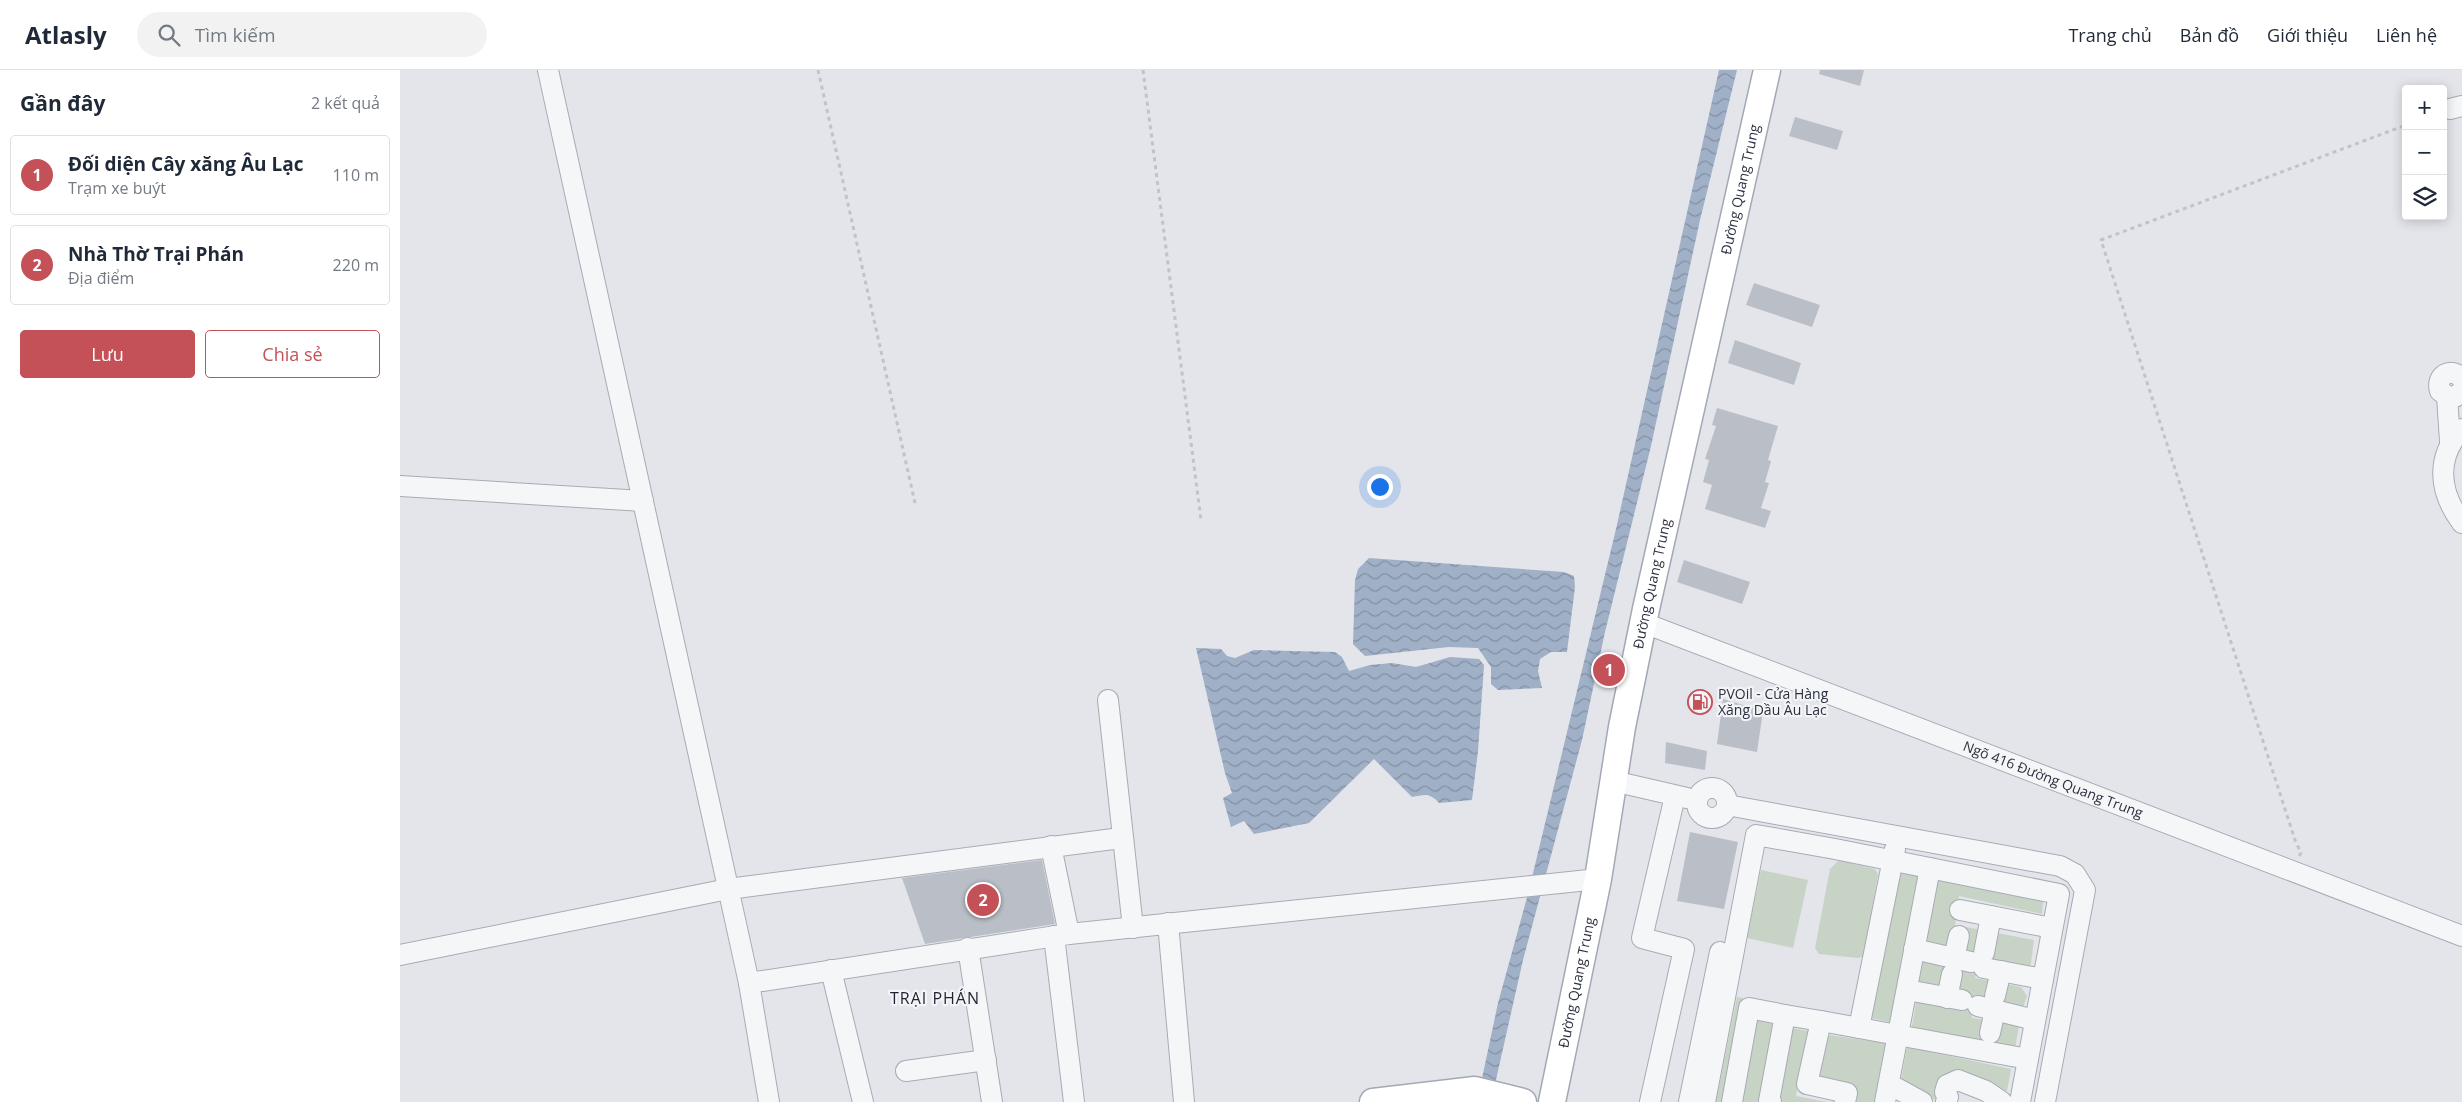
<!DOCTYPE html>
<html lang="vi">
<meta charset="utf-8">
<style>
:root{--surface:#fff;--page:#f2f2f3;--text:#1f2937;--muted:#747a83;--line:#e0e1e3;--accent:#c55158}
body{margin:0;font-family:"Open Sans",sans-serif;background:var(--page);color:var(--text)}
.controls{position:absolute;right:15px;top:15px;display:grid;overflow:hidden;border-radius:5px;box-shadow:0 2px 12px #0003}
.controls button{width:45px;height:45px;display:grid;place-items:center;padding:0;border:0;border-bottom:1px solid var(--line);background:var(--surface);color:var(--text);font:25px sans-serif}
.you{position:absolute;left:979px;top:416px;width:18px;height:18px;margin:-12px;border:4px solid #fff;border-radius:50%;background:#1a73e8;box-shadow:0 0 0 8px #1a73e833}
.badge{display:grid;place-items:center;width:32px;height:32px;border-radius:50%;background:var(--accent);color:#fff;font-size:16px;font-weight:700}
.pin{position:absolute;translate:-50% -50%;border:2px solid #fff;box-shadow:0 1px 5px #0006}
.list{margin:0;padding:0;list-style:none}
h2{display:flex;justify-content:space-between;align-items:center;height:65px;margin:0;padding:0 20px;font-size:21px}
h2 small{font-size:16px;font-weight:400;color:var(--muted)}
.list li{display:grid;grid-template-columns:32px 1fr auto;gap:15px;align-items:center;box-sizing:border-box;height:80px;margin:0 10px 10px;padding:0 10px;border:1px solid var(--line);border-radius:5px}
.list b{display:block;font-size:19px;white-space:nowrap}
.list p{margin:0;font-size:16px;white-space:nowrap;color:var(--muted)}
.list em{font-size:16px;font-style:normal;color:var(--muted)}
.actions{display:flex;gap:10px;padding:15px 20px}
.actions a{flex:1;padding:11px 0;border:1px solid var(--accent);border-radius:5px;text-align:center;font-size:18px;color:var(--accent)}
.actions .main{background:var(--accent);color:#fff}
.icon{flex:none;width:28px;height:28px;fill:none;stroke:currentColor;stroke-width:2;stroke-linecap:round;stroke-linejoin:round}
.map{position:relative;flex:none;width:2062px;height:1032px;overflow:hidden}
header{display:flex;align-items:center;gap:30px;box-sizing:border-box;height:70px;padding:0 25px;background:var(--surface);border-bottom:1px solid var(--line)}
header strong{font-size:24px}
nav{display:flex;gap:28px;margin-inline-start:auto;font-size:18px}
.search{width:350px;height:45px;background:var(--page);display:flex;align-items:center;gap:12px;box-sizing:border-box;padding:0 18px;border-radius:28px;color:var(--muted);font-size:19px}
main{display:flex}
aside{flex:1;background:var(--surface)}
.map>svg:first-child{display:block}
</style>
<header>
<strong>Atlasly</strong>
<div class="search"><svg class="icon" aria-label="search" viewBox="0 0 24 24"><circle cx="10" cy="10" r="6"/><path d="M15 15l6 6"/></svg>Tìm kiếm</div>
<nav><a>Trang chủ</a><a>Bản đồ</a><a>Giới thiệu</a><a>Liên hệ</a></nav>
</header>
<main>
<aside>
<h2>Gần đây<small>2 kết quả</small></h2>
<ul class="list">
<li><span class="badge">1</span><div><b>Đối diện Cây xăng Âu Lạc</b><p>Trạm xe buýt</p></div><em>110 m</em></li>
<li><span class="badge">2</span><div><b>Nhà Thờ Trại Phán</b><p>Địa điểm</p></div><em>220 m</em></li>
</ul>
<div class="actions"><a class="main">Lưu</a><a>Chia sẻ</a></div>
</aside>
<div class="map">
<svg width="2062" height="1032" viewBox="0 0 2062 1032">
<defs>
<pattern id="water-waves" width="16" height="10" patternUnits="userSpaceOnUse" patternTransform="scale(1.25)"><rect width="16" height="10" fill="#a0b0c7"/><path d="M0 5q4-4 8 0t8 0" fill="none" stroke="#8390a3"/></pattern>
</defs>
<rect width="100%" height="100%" fill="#e3e5ea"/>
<path fill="#c7d3c4" d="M1439,790L1475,799L1478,804L1464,886L1458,888L1419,884L1415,878L1430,799Z
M1361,800L1408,810L1393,878L1347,868Z
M1499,801L1519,804L1490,952L1471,948Z
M1538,810L1643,831L1642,844L1559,826L1555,855L1634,870L1630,900L1579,893L1575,908L1621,917L1627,926L1623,938L1573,927L1570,934L1572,948L1619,955L1615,979L1511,962L1516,932L1565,941L1567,922L1518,913L1523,892L1572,901L1549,880L1525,874Z
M1337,927L1343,928L1323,1032H1316Z
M1352,949L1378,954L1363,1032H1337Z
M1387,957L1408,961L1396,1026L1427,1032H1376Z
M1430,965L1490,974L1479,1032H1451L1417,1010L1425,969Z
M1507,977L1611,999L1607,1021C1586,1023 1570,1003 1549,1003L1541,1011L1536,1030L1525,1027L1501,1010Z"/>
<path fill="url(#water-waves)" d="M1319,0H1337L1300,150L1251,376L1205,562L1182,670L1123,890L1091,1032H1077L1098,933L1128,824L1216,459Z
M969,488L1164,502L1174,506L1175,517L1167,582H1151L1140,589L1138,601L1142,618L1098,620L1091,614V597L1078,578L1049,577L965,586L953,574L955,510L958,499Z
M796,578L821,579L827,586L835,588L854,580L935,582L942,587L949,601L970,595L992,593L1016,597L1050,587L1079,589L1084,595L1078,681L1072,730L1039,733C1029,722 1024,725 1012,727L974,689L909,753L854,764L844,751L831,757L823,728L832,723L825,703Z"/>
<path fill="#babec6" d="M1420,0H1464L1460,16L1419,4Z
M1395,47L1443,61L1437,80L1389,66Z
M1354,213L1420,235L1412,257L1346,235Z
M1335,270L1401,293L1394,315L1328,293Z
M1317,338L1378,356L1368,390L1371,391L1365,412L1369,413L1361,438L1371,441L1365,458L1305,439L1312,415L1303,412L1309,390L1305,389L1316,356L1312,355Z
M1284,490L1350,512L1342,534L1277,512Z
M1323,629L1363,641L1357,682L1317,674Z
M1266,672L1307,681L1305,700L1265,693Z
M1290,762L1338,772L1324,839L1277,831Z
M642,790L655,854L525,874L502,808Z"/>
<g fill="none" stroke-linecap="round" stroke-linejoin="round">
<defs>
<g id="minor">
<path d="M148,0L349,913L369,1032"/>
<path d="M2050,39L2062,36"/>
<path d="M2062,309C2052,296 2035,305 2040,321L2047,326L2055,327L2062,321"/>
<path d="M2047,326L2050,371"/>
<path d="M2062,359C2035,388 2039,422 2062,453"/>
<path d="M0,416L243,431"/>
<path id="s1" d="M1244,553L2062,866"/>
<path d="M708,630L733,858"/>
<path d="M1213,711L1287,728"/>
<circle cx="1312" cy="733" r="15"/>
<path d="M1327,735L1660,796L1675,804L1685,820L1645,1032"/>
<path d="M651,776L669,864"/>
<path d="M1560,840L1652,858"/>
<path d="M768,853L784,1032"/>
<path d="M654,866L674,1032"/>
<path d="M568,878L592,1032"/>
<path d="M1514,879L1571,892"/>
<path d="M1584,883L1591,846"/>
<path d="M0,885L328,819L721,768"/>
<path d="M1554,888L1559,866"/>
<path d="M1584,898L1643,909"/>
<path d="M431,900L463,1032"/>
<path d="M349,913L669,864L1198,809"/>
<path d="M1507,920L1562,930"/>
<path d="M1595,926L1601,901"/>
<path d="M1547,928L1552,904"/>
<path d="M1578,936L1635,950"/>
<path d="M1459,958L1495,779"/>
<path d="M1590,963L1595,940"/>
<path d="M506,1001L586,990"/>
<path d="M1489,1014L1522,1032"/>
<path d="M1250,1032L1284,879L1242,868L1275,726"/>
<path d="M1289,1032L1320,882"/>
<path d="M1305,1032L1356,765L1435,779L1659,824L1620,1032"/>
<path d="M1332,1032L1349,938L1385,945"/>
<path d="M1371,1032L1369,1031L1385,945L1421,951"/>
<path d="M1445,1032L1447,1023L1407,1014L1421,951L1628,989"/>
<path d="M1485,1032L1530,798"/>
<path d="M1546,1032L1548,1027L1545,1022L1547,1015L1558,1010L1586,1021L1602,1032"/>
</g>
<g id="major">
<path d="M973,1032L1075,1020L1123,1032"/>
<path id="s2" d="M1152,1032L1198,809L1222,657L1246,539L1367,0"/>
</g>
</defs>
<use href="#minor" stroke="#a8abb4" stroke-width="22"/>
<use href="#major" stroke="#a3a8b5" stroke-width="29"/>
<path stroke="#c1c3c8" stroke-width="3" stroke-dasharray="4 4" stroke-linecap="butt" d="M418,0L515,433
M743,0L801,450
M1899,786L1901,783L1895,770L1701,170L2006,55"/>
<use href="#minor" stroke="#f5f6f8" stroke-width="20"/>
<use href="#major" stroke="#fff" stroke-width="26"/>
</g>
<defs>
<symbol id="fuel-ring" viewBox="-11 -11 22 22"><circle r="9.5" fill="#f2f4f7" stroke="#c55158" stroke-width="1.5"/><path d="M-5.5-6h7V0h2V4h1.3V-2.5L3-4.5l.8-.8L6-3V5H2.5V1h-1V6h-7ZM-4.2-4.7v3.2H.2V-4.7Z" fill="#c55158"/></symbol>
</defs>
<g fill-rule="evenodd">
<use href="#fuel-ring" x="1286" y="618" width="28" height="28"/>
</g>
<g text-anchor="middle" stroke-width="4.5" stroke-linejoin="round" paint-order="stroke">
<g font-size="14" fill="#2c3141" stroke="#f2f4f7">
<text dy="5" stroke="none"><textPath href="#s2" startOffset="932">Đường Quang Trung</textPath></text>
<text dy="5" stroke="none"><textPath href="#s2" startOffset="528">Đường Quang Trung</textPath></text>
<text dy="5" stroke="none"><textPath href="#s1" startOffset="438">Ngõ 416 Đường Quang Trung</textPath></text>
<text dy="5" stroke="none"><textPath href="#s2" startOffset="122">Đường Quang Trung</textPath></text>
</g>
<g font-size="14" fill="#2c3141" stroke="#f2f4f7" text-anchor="start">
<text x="1318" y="629">PVOil - Cửa Hàng<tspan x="1318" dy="16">Xăng Dầu Âu Lạc</tspan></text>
</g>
<g font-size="16" letter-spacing="1" fill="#1e2332" stroke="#f2f4f7">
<text x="535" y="934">TRẠI PHÁN</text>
</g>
</g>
</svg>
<div class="controls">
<button>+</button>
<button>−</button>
<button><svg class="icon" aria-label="layers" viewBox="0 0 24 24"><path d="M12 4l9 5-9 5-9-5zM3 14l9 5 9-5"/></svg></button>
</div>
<div class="you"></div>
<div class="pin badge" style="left:1209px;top:600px">1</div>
<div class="pin badge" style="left:583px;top:830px">2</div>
</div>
</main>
